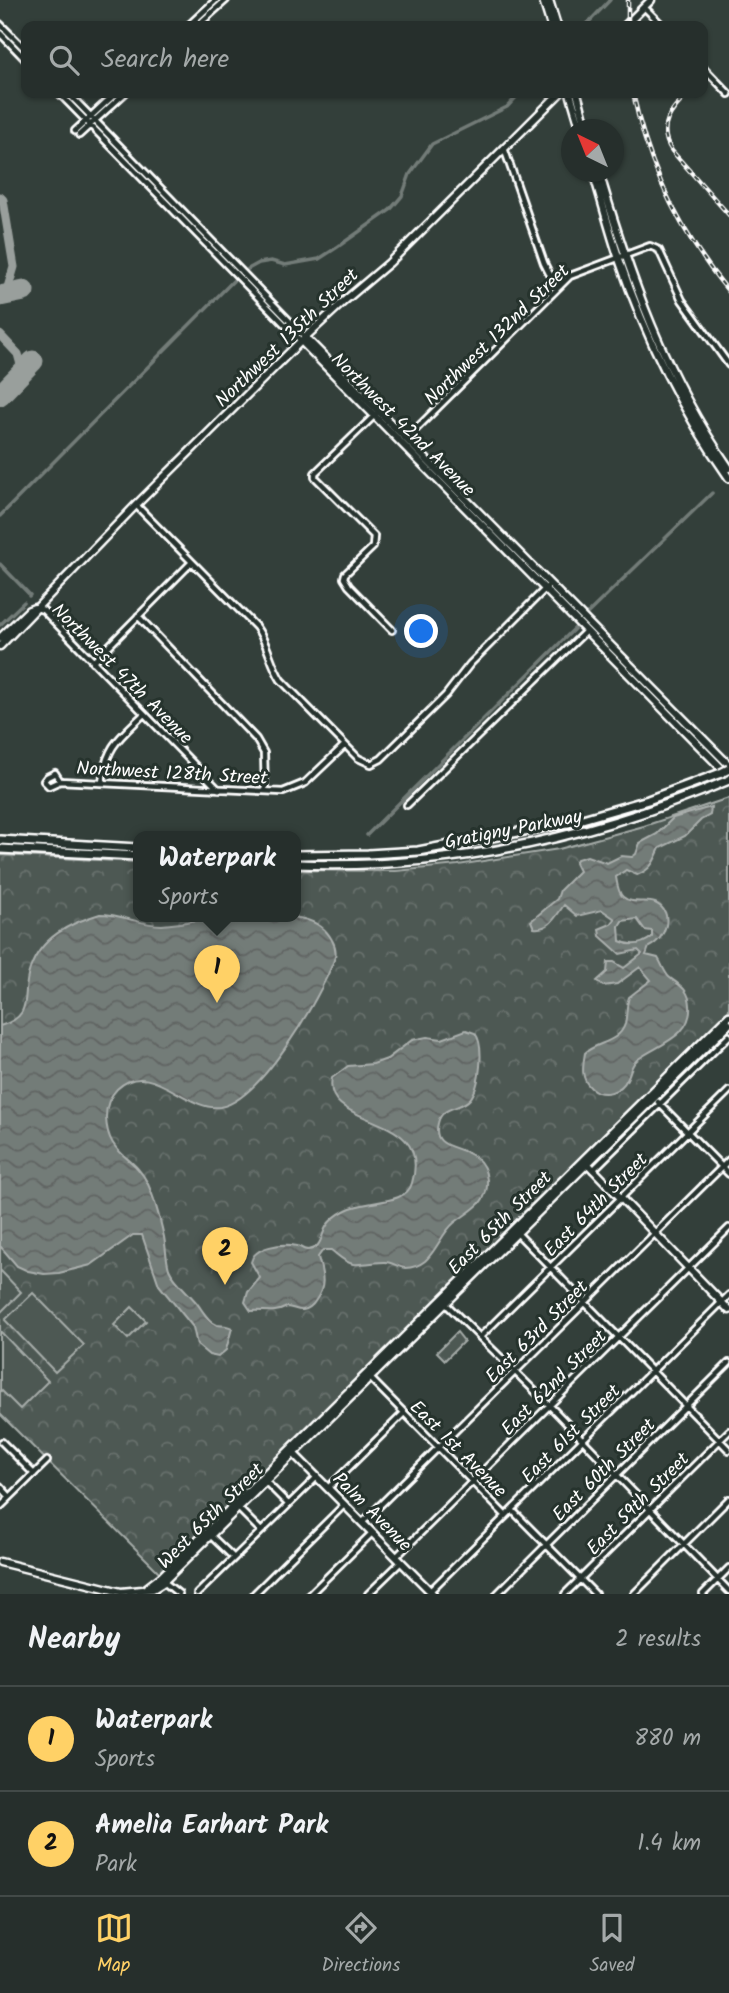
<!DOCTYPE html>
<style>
:root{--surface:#262f2c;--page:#2e3734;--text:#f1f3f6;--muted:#a4a9a9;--line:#424a48;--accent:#ffd166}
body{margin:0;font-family:Kalam,sans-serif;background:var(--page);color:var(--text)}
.compass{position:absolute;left:561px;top:119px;width:63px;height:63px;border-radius:50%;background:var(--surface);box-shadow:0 2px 5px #0004;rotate:317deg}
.you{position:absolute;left:422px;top:632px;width:24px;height:24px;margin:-18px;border:5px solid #fff;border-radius:50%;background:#1a73e8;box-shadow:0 0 0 10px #1a73e833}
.badge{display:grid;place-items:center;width:46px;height:46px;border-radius:50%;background:var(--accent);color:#111;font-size:23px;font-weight:700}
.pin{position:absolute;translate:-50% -58px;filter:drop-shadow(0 2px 4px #0008)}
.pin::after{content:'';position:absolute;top:37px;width:24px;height:21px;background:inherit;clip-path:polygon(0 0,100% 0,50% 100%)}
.popup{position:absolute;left:133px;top:831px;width:168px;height:91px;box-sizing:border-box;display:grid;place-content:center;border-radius:14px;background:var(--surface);filter:drop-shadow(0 2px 5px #0005);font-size:23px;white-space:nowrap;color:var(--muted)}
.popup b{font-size:26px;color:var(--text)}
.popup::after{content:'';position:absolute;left:50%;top:100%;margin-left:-14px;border:14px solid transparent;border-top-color:var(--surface)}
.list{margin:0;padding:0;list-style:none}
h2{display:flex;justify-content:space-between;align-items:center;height:91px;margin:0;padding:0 28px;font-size:30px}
h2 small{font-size:23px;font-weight:400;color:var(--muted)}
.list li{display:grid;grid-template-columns:46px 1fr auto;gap:21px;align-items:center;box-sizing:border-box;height:105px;padding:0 28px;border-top:2px solid var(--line)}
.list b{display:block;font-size:26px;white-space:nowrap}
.list p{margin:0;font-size:23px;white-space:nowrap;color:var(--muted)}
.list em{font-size:23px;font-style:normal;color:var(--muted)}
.icon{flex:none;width:38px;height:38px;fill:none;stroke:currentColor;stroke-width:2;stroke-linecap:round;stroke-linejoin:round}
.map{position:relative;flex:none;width:729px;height:1594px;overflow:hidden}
.search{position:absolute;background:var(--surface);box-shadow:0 2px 5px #0004;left:21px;right:21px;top:21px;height:77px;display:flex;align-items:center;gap:18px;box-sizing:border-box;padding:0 24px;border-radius:14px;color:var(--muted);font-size:26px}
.sheet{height:301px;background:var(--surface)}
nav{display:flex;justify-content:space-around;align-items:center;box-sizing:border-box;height:98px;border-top:2px solid var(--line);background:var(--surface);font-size:19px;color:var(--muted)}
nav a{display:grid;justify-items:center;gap:4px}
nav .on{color:var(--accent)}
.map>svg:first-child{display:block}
</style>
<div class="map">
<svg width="729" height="1594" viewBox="0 0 729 1594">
<defs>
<pattern id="park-crowns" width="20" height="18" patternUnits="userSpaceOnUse" patternTransform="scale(1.75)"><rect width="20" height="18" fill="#4d5853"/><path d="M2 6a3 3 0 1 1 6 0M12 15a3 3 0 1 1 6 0" fill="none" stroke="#68716d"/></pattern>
<pattern id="water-waves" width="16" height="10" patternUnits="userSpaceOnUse" patternTransform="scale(1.75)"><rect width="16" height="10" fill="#737b78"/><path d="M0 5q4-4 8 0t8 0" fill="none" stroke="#606462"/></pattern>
</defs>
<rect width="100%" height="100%" fill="#333f3a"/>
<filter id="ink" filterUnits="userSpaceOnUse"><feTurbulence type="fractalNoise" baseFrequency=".0143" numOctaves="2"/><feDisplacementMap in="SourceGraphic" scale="14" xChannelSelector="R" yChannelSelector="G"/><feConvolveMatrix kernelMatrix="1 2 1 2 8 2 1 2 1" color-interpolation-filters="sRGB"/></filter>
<g filter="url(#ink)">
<path fill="url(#park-crowns)" stroke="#a6aca9" stroke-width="2" d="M729,798V1010L160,1573L0,1414V855L138,862V917H296V870L396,871L458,865L559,849L644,826Z"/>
<path fill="#4d5853" stroke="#a6aca9" stroke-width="2" d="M0,1270L21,1292L0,1313Z
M33,1293L84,1345L55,1372L5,1320Z
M132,1307L146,1321L128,1339L114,1325Z
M0,1331L48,1381L20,1409L0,1389Z
M457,1332L464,1341L445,1360L437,1352Z"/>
<path fill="url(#water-waves)" stroke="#abb0ae" stroke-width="2" fill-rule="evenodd" d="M711,807L710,815L701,820L685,836L660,848C654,861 652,869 637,875L626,870L616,877C617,883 618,893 623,897C632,905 646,899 655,903C676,912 665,940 649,947L646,955L658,958C662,964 664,972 669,977C680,986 689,989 690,1005C693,1037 656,1045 637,1060C630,1066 631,1072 627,1079C621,1092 603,1098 591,1088C580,1078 583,1066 585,1053C596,1042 619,1043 625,1024C627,1015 626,1006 629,997L651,980L640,967L617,984L603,986L597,981L607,972L608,962H614L624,968L642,954L638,950L620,954L600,936L599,929L611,924L615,919L602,910L577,916L564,905C556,916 550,930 534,928L531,921L557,899L560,890L579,871L575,863L577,859L587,856L607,863L621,856L632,857L636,854L640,843L657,834L673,818ZM637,919L645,930L652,931V937C642,945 632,947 620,941L619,926L622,921Z
M100,914C122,914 139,925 162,925C180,924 197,920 215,917C226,916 240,917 252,917C279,917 317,911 332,940C336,947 337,953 334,960C320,998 261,1100 220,1107C186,1112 150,1057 117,1089C110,1096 106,1106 106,1117C107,1156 133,1154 147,1182C155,1199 160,1219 164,1237C166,1248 166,1259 169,1269C174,1281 187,1291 196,1302C202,1309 207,1321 217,1325C222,1326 227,1325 232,1328L226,1350L218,1357L209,1355L197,1345L193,1327L159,1285L142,1235H133L91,1265L59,1273L44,1274L28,1271L17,1266L0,1246V1026C36,1015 20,996 30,969C41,937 70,923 100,914Z
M466,1030L475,1033C485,1046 480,1087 470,1099C461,1110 442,1105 438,1123C429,1159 483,1137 487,1180C489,1204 470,1210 454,1223C442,1233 437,1250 425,1261C420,1265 412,1268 405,1268C398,1267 392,1262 385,1262C375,1262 363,1265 353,1264C344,1262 338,1255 331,1250H323L318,1257C322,1273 327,1285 316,1300C313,1305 309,1309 303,1310C298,1311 292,1307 287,1307C274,1314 266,1310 251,1311L245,1302L248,1292L260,1278L251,1262C254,1246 283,1243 297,1246C302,1247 301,1249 307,1250C321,1250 321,1236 326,1227C330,1220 338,1214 346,1210C366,1199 406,1206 412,1183C434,1108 321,1131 332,1078L348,1066L373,1064L387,1059L412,1040L427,1037L442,1039Z"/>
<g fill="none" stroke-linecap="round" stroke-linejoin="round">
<path stroke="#737b78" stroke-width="3.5" d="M585,26L610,0
M248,269L259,263L271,261L285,265L319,259L336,248L390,210L402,196L410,174L432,144L507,107L520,93
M0,516L235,279
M0,564L30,595L29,596
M588,613L712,493
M0,625L24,602
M367,835L575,628"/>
<path stroke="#999f9c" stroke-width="9" d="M0,197L3,200L14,267L6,294
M0,335L18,354L23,372"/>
<path stroke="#999f9c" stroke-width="21" d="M0,296L24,291
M0,395L33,361"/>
<defs>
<path id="minor" d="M644,7L663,26
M0,24L26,50
M188,26L216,0
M197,26L226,0
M0,33L26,60
M703,67L729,94
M59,93L301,341
M68,93L305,337
M75,131L116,93
M79,135L125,93
M504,148L544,263L549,273L560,286
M376,414L315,473V477L374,536L373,547L345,574L344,578L349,586L392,630
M407,438L570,276L650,246L659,250L682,300L729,365
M136,505L256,627C268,643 270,663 281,680L358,758L371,764L381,759L446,695L470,664L547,587
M37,608L43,610L218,789
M138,616L256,739L264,753L265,791
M93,662L192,562
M60,781L55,773L47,777L44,781L49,786L60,781L283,792L305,783L345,745
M102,783C106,746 119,738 144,714
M407,805L586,631
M658,1102L729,1174
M593,1170L729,1036
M517,1233L729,1450
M445,1303L550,1406L729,1591
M480,1337L729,1091
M369,1377L506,1516
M2,1442L34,1474
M266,1482L288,1504
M0,1486L10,1497
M328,1488L404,1413
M0,1507L47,1461
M237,1507L261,1531
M512,1510L595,1594
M362,1523L729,1160
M209,1534L234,1558
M396,1557L729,1228
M164,1582L179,1594
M430,1591L729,1295
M197,1594L317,1477
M254,1594L344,1505
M310,1594L372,1533
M368,1594L401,1562
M497,1594L729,1363
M565,1594L729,1431
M634,1594L729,1499
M703,1594L729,1568"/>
<path id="major" d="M543,0L551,26
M549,0L557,26
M625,26L651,0
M570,93L581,130
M577,93L587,130
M593,172C602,201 609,230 619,259C645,336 682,411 729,478
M599,172C631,280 664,374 729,468
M305,337L729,765
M301,341L729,776
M0,638L29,610L34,608
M0,646L136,505L301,341L343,302L389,263L560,93
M587,1163L729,1310
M291,1451L433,1594
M0,1562L121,1592L153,1589L161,1584L729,1024
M145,1589L162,1576L729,1016"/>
<path id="highway" d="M0,840L138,848
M0,849L138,856
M296,855L368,854L418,851L572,822L648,800L721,773
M296,864C446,870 592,838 729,780"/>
</defs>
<use href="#minor" stroke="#fff" stroke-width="10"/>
<use href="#major" stroke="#fff" stroke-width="11"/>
<use href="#highway" stroke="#fff" stroke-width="12"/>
<use href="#minor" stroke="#26332d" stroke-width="4.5"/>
<use href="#major" stroke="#26332d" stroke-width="6"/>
<use href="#highway" stroke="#26332d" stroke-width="7"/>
<defs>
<path id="rail" d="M628,26V0
M633,93C648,167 680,233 729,292
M689,93C671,110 656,127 672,151L729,215"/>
</defs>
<use href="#rail" stroke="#fff" stroke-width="4.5"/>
<use href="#rail" stroke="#26332d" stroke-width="2" stroke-dasharray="5" stroke-linecap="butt"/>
<defs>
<path id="highway-bridge" d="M721,773L729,769"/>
</defs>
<use href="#highway-bridge" stroke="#fff" stroke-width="12" stroke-linecap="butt"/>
<use href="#highway-bridge" stroke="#26332d" stroke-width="7"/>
</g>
</g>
<g text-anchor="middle" stroke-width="6" stroke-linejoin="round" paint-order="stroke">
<g font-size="19" fill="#fff" stroke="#26332d">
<text transform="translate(496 334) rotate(-44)" y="7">Northwest 132nd Street</text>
<text transform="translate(286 337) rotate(-44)" y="7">Northwest 135th Street</text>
<text transform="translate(404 424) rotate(45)" y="7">Northwest 42nd Avenue</text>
<text transform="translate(123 673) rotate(45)" y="7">Northwest 47th Avenue</text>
<text transform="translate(172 772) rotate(3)" y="7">Northwest 128th Street</text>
<text transform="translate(513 828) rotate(-11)" y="7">Gratigny Parkway</text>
<text transform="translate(595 1204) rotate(-45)" y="7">East 64th Street</text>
<text transform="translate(499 1222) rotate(-45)" y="7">East 65th Street</text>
<text transform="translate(536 1331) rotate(-45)" y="7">East 63rd Street</text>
<text transform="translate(553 1382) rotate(-45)" y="7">East 62nd Street</text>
<text transform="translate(570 1433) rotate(-45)" y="7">East 61st Street</text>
<text transform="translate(459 1448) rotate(45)" y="7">East 1st Avenue</text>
<text transform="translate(603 1469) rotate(-45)" y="7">East 60th Street</text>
<text transform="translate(637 1503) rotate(-45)" y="7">East 59th Street</text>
<text transform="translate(373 1511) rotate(45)" y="7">Palm Avenue</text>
<text transform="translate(210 1515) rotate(-45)" y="7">West 65th Street</text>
</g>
</g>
</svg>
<svg class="compass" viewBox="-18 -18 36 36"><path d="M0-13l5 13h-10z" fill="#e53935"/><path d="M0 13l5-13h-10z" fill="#a4a9a9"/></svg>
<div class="you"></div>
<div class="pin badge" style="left:217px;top:1003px">1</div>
<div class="popup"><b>Waterpark</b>Sports</div>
<div class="pin badge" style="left:225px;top:1285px">2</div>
<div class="search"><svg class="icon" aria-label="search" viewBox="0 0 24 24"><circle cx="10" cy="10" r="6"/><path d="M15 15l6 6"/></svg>Search here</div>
</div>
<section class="sheet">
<h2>Nearby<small>2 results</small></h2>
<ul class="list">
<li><span class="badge">1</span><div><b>Waterpark</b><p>Sports</p></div><em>880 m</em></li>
<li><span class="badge">2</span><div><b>Amelia Earhart Park</b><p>Park</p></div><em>1.4 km</em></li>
</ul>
</section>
<nav>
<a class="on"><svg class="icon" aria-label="map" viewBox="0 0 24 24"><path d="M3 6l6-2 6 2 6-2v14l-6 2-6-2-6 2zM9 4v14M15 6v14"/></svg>Map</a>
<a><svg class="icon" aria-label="directions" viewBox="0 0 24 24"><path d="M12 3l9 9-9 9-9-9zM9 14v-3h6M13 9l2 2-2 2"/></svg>Directions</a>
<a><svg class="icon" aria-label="saved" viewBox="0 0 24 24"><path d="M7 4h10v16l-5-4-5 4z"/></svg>Saved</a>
</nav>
